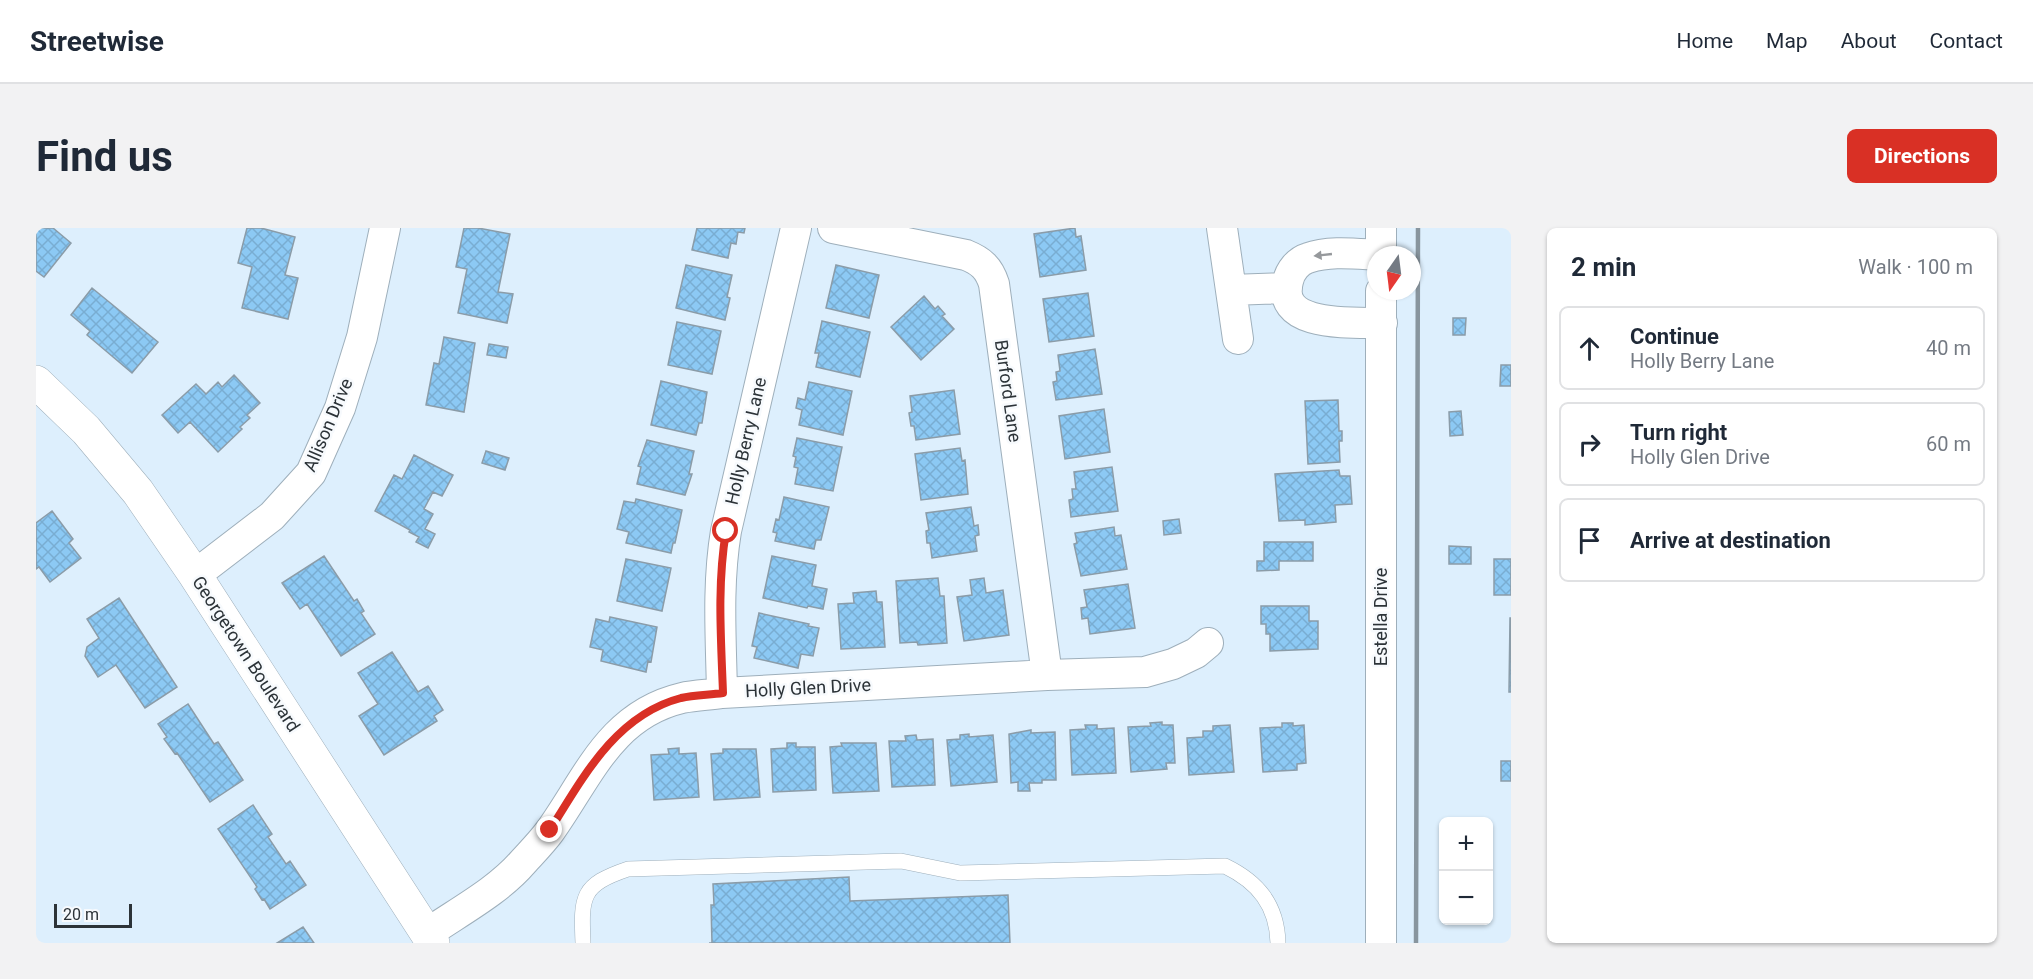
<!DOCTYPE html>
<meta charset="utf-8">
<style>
:root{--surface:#fff;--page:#f2f2f3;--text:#1f2937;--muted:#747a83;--line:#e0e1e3;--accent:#d93025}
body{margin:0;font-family:Roboto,sans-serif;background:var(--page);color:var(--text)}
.controls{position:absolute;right:18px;bottom:18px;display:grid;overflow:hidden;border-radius:9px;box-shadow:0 2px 4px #0004}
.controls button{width:54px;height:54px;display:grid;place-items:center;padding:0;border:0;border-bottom:2px solid var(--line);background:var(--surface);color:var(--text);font:30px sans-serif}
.compass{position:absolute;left:1331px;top:18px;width:54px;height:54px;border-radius:50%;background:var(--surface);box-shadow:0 2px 4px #0004;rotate:194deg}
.scale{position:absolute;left:18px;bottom:15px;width:78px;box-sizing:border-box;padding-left:6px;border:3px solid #2c3338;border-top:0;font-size:16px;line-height:21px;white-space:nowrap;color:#2c3338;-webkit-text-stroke:4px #f7fafd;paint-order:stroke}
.stop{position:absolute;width:18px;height:18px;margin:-14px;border:4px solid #d93025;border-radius:50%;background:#fff}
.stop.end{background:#d93025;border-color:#fff;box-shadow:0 2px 6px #0008}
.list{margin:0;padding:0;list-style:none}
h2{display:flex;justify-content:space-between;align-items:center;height:78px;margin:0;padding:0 24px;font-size:26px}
h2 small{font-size:20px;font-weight:400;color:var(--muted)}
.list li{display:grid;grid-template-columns:39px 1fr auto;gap:18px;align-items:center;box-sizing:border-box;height:84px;margin:0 12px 12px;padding:0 12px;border:2px solid var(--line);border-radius:9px}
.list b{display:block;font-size:22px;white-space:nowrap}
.list p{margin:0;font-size:20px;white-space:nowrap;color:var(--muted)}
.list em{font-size:20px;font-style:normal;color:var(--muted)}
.icon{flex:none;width:33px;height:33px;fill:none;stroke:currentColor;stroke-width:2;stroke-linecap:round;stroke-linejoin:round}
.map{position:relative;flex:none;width:1475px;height:715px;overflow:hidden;border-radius:9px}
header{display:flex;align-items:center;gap:36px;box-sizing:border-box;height:84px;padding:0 30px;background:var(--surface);border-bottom:2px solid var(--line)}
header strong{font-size:28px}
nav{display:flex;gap:33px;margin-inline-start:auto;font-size:21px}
.intro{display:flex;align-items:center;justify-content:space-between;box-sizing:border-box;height:144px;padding:0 36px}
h1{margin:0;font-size:42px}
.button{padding:15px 27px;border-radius:9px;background:var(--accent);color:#fff;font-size:21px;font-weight:700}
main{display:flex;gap:36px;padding:0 36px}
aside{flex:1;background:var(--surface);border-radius:9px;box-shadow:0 2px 4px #0004}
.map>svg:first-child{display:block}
</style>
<header>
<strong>Streetwise</strong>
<nav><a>Home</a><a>Map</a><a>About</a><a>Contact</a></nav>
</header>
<div class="intro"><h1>Find us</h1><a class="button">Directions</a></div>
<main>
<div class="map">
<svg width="1475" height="715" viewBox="0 0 1475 715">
<defs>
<pattern id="building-cross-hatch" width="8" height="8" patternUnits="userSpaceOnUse" patternTransform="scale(1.5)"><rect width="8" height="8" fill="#8cc9f4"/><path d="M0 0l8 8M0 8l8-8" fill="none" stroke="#79add2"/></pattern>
</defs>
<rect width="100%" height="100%" fill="#ddeffd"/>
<path fill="url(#building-cross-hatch)" stroke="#8b9ca8" stroke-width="1.5" d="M0,0H17L35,15L8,49L0,43Z
M211,0H225L259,9L249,47L262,50L252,91L206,80L216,39L202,35Z
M428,0H442L474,6L462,64L477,66L471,95L422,85L431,41L420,39Z
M661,0H709L708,5L702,4L700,16L695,15L692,30L656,22Z
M1039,0L1040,9L1045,8L1050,42L1004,49L998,6Z
M650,37L696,47L691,69L694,70L689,92L640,80Z
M800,37L843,47L833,90L790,80Z
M56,60L122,114L96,145L51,107L54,103L35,87Z
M1052,65L1058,108L1013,114L1007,71Z
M888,68L899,81L902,78L909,86L906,88L918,101L885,132L855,99Z
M1417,90H1430L1429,107H1417Z
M786,93L834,104L824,149L780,139L783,125H779Z
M641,94L685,103L676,146L632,137Z
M408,109L439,115L428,184L390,177L398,135L403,136Z
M453,116L472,119L470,130L451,127Z
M1059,121L1066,166L1020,172L1017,154L1021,153L1020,144L1024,143L1022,127Z
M1465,137H1475V158H1464Z
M198,147L224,175L211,187L214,190L204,199L206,201L182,224L154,194L142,205L126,187L160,156L170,166L182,154L186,159Z
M625,153L671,164L666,195H663L660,207L615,197Z
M773,154L816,163L807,207L763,197L766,182L760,180L762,170L769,172Z
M918,162L924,206L880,212L878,198H875L873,185L876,184L874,168Z
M1302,172L1303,203H1306V213H1303L1304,234L1272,236L1269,173Z
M1068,181L1074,224L1029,231L1023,188Z
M1425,183L1427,207L1414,208L1413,184Z
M761,210L806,219L797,263L759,256L762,240L758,239L760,229L757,228Z
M611,212L658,223L653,246H656L649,267L601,256L605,239L602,238Z
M924,220L926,233L929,232L932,266L885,272L879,226Z
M450,223L473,230L469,242L446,235Z
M378,227L417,247L406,268L397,264L388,281L397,286L389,301L399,306L392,320L380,314L383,309L373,304L374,302L339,283L358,247L366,251Z
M1076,239L1082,283L1035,289L1033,272L1037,271L1036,261H1040L1038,244Z
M1303,242L1304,248H1314L1316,276L1299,277L1300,294L1269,297V292L1243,293L1239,246Z
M748,269L793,279L785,312H780L778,321L739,313L741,305L737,304L740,291L743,292Z
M600,271L646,282L639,315H637L635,325L590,315L593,304L581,301L588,273L599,275Z
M935,279L938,298L942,297L943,307L939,308L941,323L896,330L894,315H891L890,303L893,302L890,285Z
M16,283L37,311L33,315L45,330L14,354L3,339L0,341V295Z
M1143,291L1145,305L1128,307L1127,293Z
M1078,299L1079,308L1085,307L1091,341L1045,348L1038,316L1041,315L1039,305Z
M1228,314H1277V333H1243V342L1221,343V333H1228Z
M1413,318L1435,319V336H1413Z
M288,328L318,373L321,371L328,383L325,385L339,406L305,428L271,376L264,381L246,355Z
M736,328L780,337L776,358L791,361L787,381L772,378L771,380L727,370Z
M590,331L635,340L626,383L581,373Z
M1458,331H1475V367H1458Z
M902,350L904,368H908L911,415L882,417L881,414L864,415L860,353Z
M948,350L950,365L967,362L973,407L928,413L921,369L936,367L934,352Z
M1092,356L1099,400L1054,406L1052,390L1046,391L1045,380L1051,379L1048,362Z
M840,363L841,374H846L849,419L805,421L802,376L818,375L817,365Z
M83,370L141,459L109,480L80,437L62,449L49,428L51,419L63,410L51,391Z
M1225,378H1273V393H1282V421L1234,423V406H1230V396H1225Z
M723,385L773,396L772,398L783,400L777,428L765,426L762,440L718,430L721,419L716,418Z
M574,389L621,399L615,434L612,433L610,444L565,433L567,422L554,419L560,391L573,394Z
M1474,390H1475V464H1473Z
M356,424L382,464L392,458L407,482L398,488L401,493L348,527L323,488L342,476L322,445Z
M152,476L178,516L182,514L207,552L174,574L141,525L139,526L128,511L131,509L122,496Z
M1126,494V497H1137L1139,535H1130L1131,541L1095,544L1092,499L1115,498L1114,495Z
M1246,495H1257V498L1268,497L1270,535L1261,536V542L1227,544L1224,500L1246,499Z
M1049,497H1061V501L1078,500L1080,545L1036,547L1034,502L1050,501Z
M1194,497L1198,544L1153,547L1151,510L1167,509V503H1177V498Z
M995,502V505L1019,504L1020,552H1006V555H993L994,563H982V554L975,555L973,506Z
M933,506V509L957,507L961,554L915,558L911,512L924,511V507Z
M880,507L881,512L897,511L899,557L856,559L853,513H870L869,508Z
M751,515H760V519H779L780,562L737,564L735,521L751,520Z
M805,515H840L843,563L797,565L794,519L806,518Z
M643,520V526L660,525L663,569L618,572L615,527L633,526L632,521Z
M687,521H720L724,569L678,572L675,526L687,525Z
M1465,533H1475V553H1465Z
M217,577L236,606L232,609L250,636L254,633L270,657L234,681L228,671L226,672L219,661L221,659L182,601Z
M813,649L814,673L972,667L974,715H673H676L675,677H678L677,656Z
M267,699L278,715H241Z"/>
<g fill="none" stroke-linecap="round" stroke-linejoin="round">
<defs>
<path id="service" d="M547,715C545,668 545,657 592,641L865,633L924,645L1189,638C1222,654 1241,677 1242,715"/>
<path id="minor" d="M797,0L930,27C945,33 953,40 958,56L1011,447
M1186,0L1202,111
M1345,0V27
M1345,27C1322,26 1294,22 1272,30C1262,33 1254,43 1252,53C1239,101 1319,94 1346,95
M1195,62L1251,60
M159,347L236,288L275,245L304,180L326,109L349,0
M686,465C685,411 681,357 690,303L760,0
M392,705C424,683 462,663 487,634C496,624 506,614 514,603C552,550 574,487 646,470C659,467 673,467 686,465L1011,447L1109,444L1137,436L1160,425L1172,415
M1345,715V63"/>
<path id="tertiary" d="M0,154L50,202L102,264L159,347L397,715"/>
</defs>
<use href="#service" stroke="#9eafbb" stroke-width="16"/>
<use href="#minor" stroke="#9eafbb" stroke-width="32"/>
<use href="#tertiary" stroke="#9eafbb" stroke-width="34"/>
<use href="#service" stroke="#fff" stroke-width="15"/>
<use href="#minor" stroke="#fff" stroke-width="30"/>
<use href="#tertiary" stroke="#fff" stroke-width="33"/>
<path stroke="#88959e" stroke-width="4.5" d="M1380,715L1382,0"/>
</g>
<defs><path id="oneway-solid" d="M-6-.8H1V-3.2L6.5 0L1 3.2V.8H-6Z" transform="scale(1.5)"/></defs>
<use fill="#96999c" href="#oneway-solid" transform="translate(1287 27) rotate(174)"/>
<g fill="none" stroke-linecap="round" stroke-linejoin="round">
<path stroke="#d93025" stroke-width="8" d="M514,602C547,549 580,487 645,470C658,467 673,467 687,465C685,410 681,357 690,303"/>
</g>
<g text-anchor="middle" stroke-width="5" stroke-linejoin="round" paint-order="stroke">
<g font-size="18" fill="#2c3338" stroke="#f7fafd">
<text transform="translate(972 163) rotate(82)" y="6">Burford Lane</text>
<text transform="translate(292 197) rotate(-67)" y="6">Allison Drive</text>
<text transform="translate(710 213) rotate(-77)" y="6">Holly Berry Lane</text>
<text transform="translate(1345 389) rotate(-90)" y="6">Estella Drive</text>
<text transform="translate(210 426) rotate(57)" y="6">Georgetown Boulevard</text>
<text transform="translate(772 460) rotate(-3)" y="6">Holly Glen Drive</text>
</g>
</g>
</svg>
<div class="controls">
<button>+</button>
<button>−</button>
</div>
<svg class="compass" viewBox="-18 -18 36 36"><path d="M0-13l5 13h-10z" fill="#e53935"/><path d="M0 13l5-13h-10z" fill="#747a83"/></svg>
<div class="scale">20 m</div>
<div class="stop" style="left:690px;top:303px"></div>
<div class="stop end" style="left:514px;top:602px"></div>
</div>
<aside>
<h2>2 min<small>Walk · 100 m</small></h2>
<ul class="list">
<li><svg class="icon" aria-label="ahead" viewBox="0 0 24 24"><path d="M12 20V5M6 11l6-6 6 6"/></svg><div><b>Continue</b><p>Holly Berry Lane</p></div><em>40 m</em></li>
<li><svg class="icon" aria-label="right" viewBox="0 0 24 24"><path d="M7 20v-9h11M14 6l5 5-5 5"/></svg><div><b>Turn right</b><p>Holly Glen Drive</p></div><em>60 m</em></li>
<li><svg class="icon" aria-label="arrive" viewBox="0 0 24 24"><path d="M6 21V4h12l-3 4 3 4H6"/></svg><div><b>Arrive at destination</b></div></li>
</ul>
</aside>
</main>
